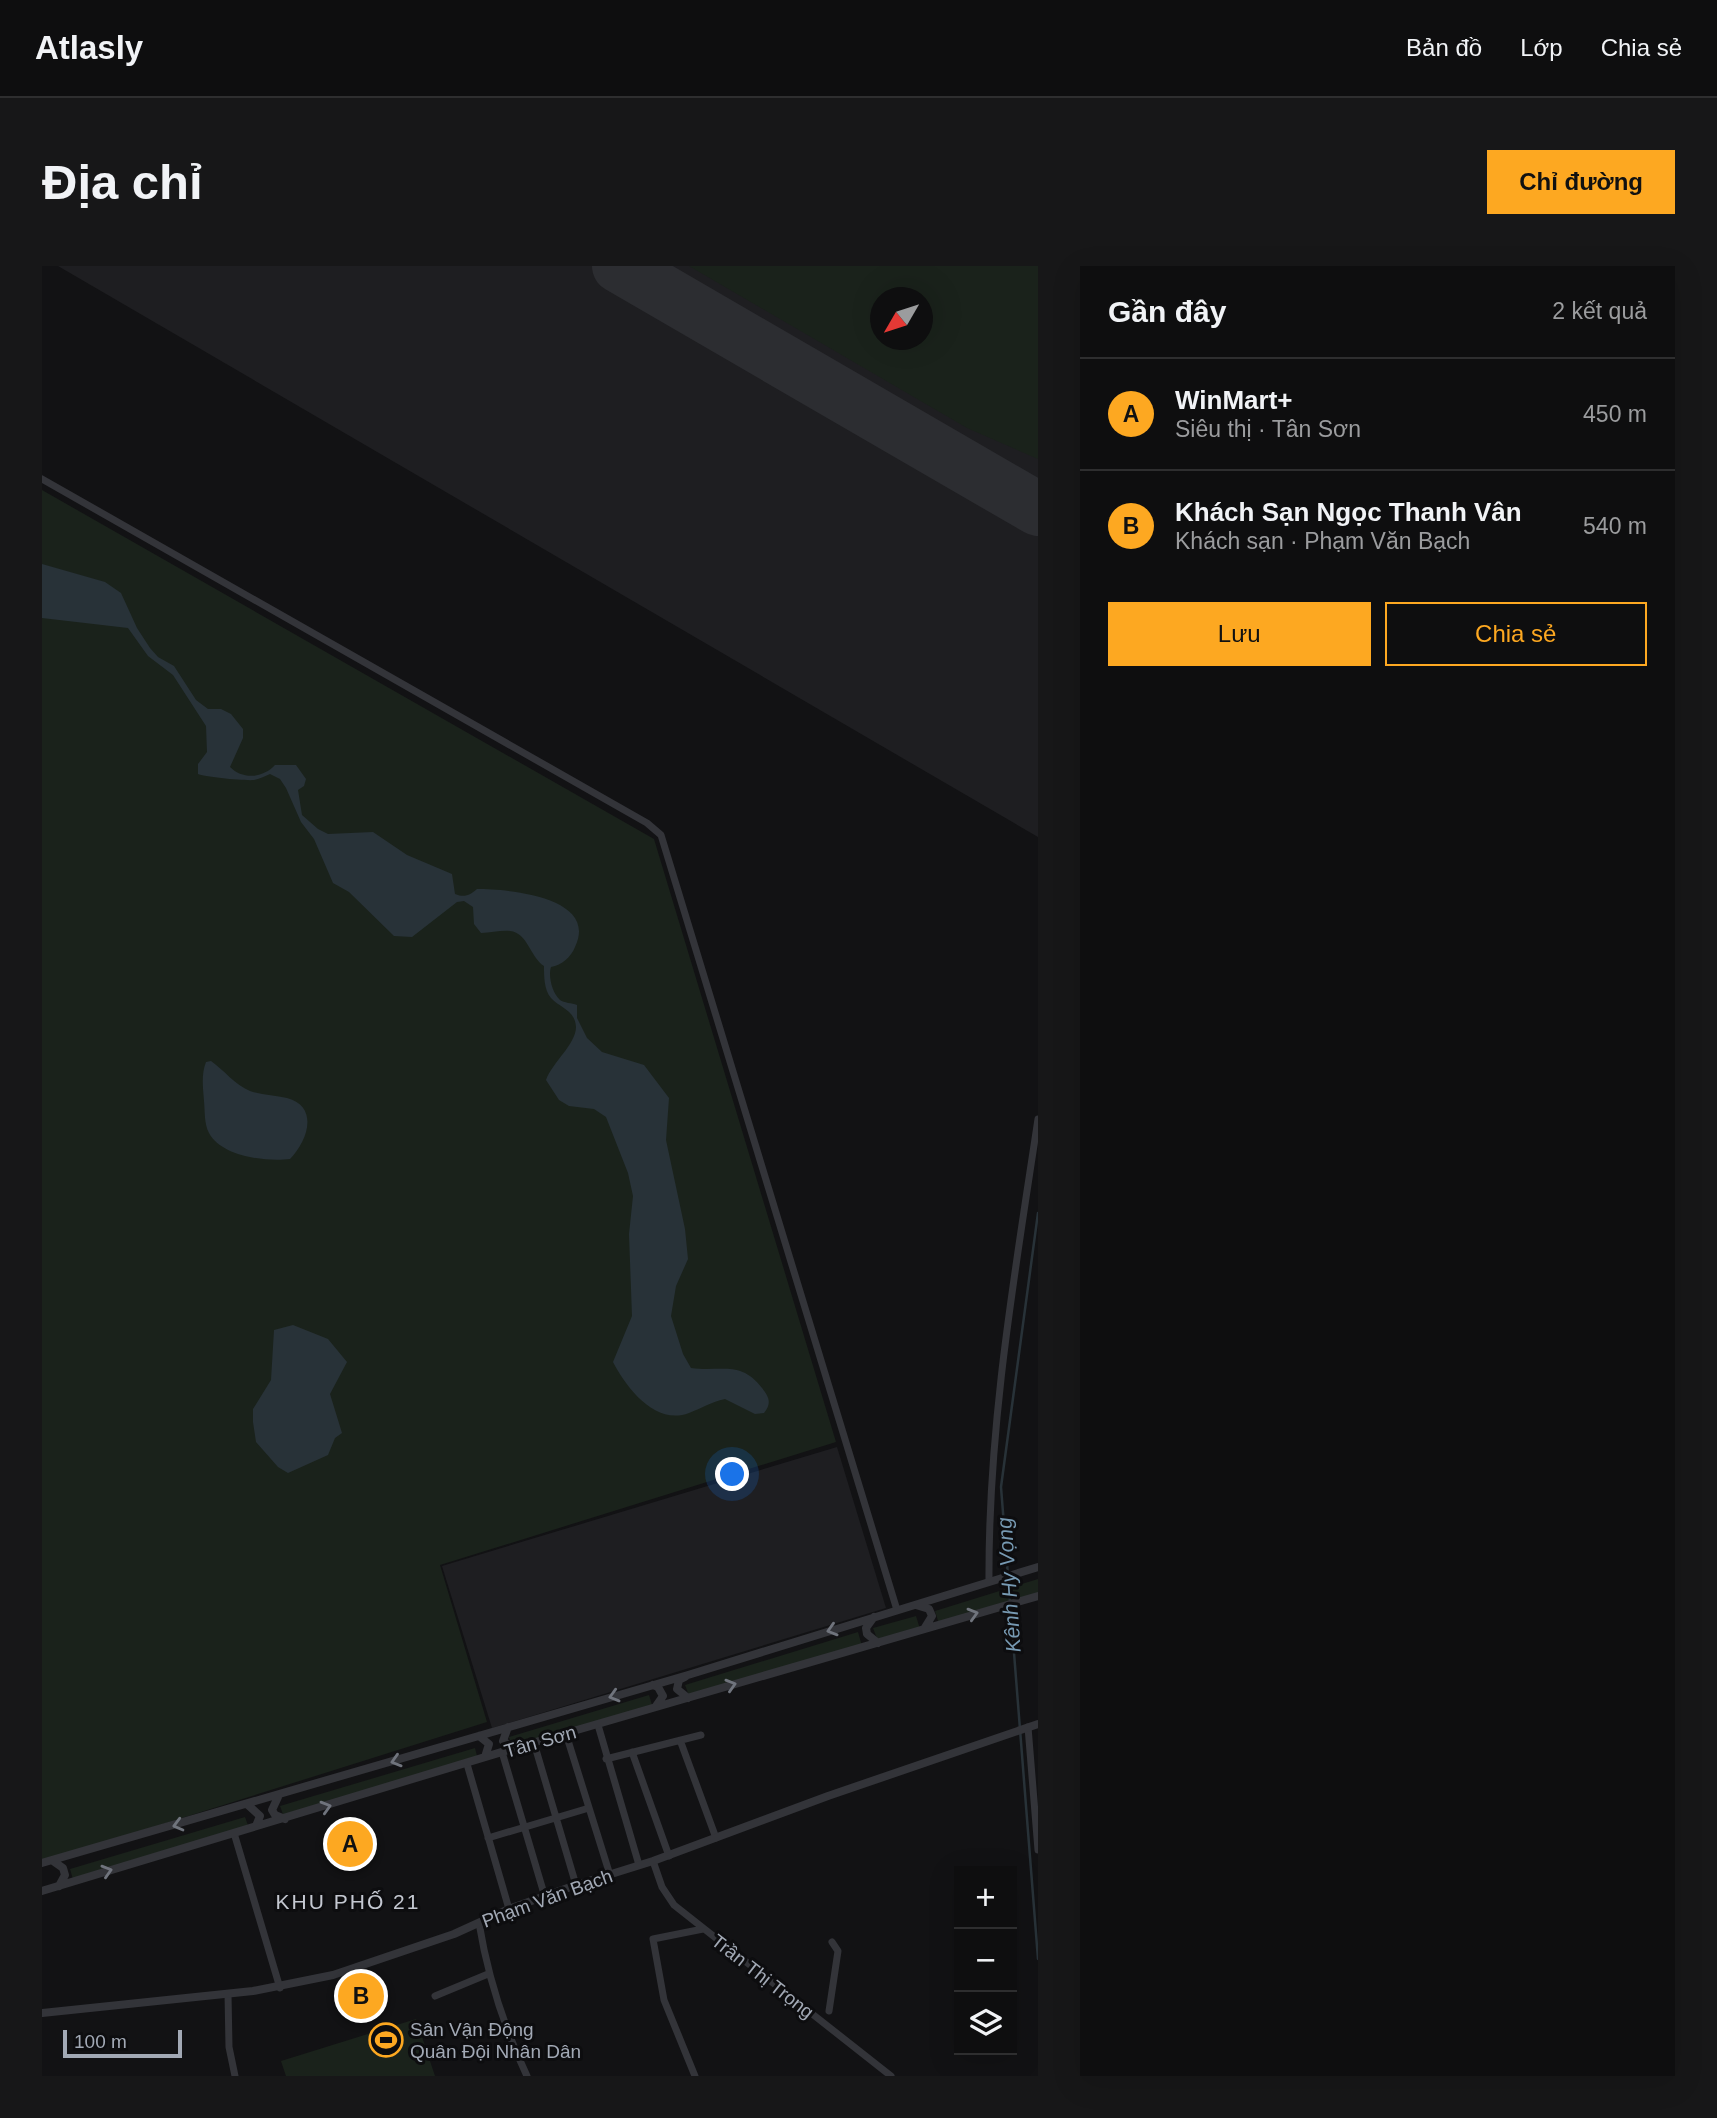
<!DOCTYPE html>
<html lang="vi">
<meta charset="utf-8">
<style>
:root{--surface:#0e0e0f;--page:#171718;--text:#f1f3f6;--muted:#9b9c9e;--line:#2e2e2f;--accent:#fda821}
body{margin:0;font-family:Arial,sans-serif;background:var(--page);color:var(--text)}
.controls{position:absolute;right:21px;bottom:21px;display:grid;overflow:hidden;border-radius:0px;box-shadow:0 7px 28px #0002}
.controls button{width:63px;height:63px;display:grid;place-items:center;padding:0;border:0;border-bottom:2px solid var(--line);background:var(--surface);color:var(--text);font:35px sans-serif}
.compass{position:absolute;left:828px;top:21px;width:63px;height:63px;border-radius:50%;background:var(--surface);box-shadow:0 7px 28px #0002;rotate:231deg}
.scale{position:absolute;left:21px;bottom:18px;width:119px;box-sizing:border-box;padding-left:7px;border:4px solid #a2a9b5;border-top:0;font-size:19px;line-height:24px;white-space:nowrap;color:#a2a9b5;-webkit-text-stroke:5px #0d0d0f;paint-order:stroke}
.you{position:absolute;left:691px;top:1209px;width:24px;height:24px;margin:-18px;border:5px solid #fff;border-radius:50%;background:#1a73e8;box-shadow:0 0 0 10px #1a73e833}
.badge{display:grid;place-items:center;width:46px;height:46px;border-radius:50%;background:var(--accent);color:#111;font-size:23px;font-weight:700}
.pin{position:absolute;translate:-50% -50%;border:4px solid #fff;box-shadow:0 2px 7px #0006}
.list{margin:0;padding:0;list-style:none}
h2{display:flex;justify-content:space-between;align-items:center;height:91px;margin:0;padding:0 28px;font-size:30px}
h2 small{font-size:23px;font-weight:400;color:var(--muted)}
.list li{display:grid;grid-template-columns:46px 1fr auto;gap:21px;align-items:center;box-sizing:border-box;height:112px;padding:0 28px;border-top:2px solid var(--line)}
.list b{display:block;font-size:26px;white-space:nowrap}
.list p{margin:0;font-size:23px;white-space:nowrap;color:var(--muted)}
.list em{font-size:23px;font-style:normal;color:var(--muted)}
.actions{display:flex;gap:14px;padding:21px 28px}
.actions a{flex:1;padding:16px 0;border:2px solid var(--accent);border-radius:0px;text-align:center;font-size:24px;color:var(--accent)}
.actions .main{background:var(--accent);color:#111}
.icon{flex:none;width:38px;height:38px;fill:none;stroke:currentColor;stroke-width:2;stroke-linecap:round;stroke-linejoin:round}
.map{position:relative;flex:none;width:996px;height:1810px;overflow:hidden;border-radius:0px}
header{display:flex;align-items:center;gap:42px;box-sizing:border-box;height:98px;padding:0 35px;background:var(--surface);border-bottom:2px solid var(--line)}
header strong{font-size:33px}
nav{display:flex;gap:38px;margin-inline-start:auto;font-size:24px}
.intro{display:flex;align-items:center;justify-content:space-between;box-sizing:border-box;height:168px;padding:0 42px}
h1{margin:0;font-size:49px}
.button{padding:18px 32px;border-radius:0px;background:var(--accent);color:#111;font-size:24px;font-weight:700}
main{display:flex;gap:42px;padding:0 42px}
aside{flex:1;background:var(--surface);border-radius:0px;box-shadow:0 7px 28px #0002}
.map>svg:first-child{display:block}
</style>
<header>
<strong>Atlasly</strong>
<nav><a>Bản đồ</a><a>Lớp</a><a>Chia sẻ</a></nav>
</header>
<div class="intro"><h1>Địa chỉ</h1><a class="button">Chỉ đường</a></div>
<main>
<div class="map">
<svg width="996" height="1810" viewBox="0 0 996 1810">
<rect width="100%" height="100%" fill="#121214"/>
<path fill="#1e1e21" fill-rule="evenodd" d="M16,0H996V571ZM838,32H880V74H838Z
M795,1181L844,1342L450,1462L400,1300Z"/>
<path fill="#1a221b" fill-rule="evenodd" d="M647,0H996V193L925,162ZM838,32H880V74H838Z
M0,224L612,573L794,1176L398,1299L445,1456L0,1596Z
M996,1313V1328L897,1358L893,1345Z
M874,1350L878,1363L836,1375L831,1362Z
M816,1366L820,1380L648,1432L643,1419Z
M607,1429L611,1442L471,1483L467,1471Z
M433,1482L436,1494L243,1554L238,1540Z
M203,1551L208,1565L32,1617L28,1603Z
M374,1753L393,1810H244L239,1795Z"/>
<path fill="#283238" d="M0,298L63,316L79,327L95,362L108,382L116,391L132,400L154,434L166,443H179L189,448L201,463V472L188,501C201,514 221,512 233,499H254L264,513L262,520L256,524L260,549L276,563L286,568L331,566L365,589L410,608L413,628C423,632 428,629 435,623C467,623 557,631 533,681C529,691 520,699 509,701C506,710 510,727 518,734C522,737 530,737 535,739V752L545,772L560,786L602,799L627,832L624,874L643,963L646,993L634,1020L629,1050L641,1088L649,1102C679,1106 699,1094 720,1122C727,1131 730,1137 722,1147L713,1148L683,1133C669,1136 660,1142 647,1147C613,1160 584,1121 571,1096L590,1050L587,968L591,930L586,907L564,851L552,843L527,840L517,834L504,814C510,797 534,778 534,761C533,744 518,742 509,732C502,724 502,710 502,700C488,691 486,667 468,665C459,664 449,667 439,667L432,658L431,641L422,635L415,636L370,671L352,670L307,626L291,617L272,573L259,556L244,522L238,513L228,508C223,510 217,513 212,514C204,515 162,511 156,508V498L165,486L164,460L131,409L106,390L86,362L0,352Z
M169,795C182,804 193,819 208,825C220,829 233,829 245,832C278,841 265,876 248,893C225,896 180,891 167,867C162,858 163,845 162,835C161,821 159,809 164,796Z
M251,1059L286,1073L305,1096L288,1128L300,1167L293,1172L286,1189L246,1207L236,1201L214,1176L211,1156V1143L229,1114L232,1064Z"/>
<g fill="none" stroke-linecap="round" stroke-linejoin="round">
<path stroke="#283238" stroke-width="2.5" d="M996,947L959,1221L996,1693"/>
<path stroke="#2c2d31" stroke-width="21" d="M934,207L996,228"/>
<path stroke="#2c2d31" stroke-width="54" d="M577,0L996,243"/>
<path stroke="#333439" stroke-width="7" d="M0,213L605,557L619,569L855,1344
M947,1315C946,1160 973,1006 996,853
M556,1459L597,1599
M986,1461L996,1584
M524,1468L568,1609
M638,1474L674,1572
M492,1477L534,1619
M460,1486L503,1631
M590,1486L627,1590
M564,1493L659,1469
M425,1498L467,1643
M192,1567L238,1722
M446,1572L547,1542
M611,1595L620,1621L632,1639L849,1810
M437,1657C446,1712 461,1759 485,1810
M186,1728L187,1781L193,1810
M393,1730L446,1708
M787,1745L796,1685L790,1676
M653,1810L622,1734L611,1673L661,1663"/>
<path stroke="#333439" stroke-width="8" d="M874,1339L887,1343L890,1350L882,1363
M832,1351L824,1362L825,1368L836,1377
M643,1411L637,1414L635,1423L646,1432
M611,1419L616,1421L621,1430L614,1440
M466,1461L461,1475L472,1482
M437,1470L447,1478L443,1491
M236,1531L230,1544L233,1549L243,1553
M206,1539L218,1550L214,1560
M11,1595L21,1602L23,1609L17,1620
M0,1597L646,1409L996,1301
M0,1625L473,1482L996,1330
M0,1747L211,1725L291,1709L412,1668L467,1643L534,1619L611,1595L786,1530L996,1458"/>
</g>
<defs><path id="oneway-chevron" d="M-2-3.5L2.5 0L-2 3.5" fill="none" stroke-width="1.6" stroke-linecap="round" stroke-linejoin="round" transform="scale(1.75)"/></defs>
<g stroke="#70747d">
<use href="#oneway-chevron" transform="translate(931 1348) rotate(-16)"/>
<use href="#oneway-chevron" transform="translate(790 1364) rotate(163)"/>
<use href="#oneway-chevron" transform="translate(689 1419) rotate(-17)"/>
<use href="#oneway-chevron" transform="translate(572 1430) rotate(164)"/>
<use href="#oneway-chevron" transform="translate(354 1495) rotate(163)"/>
<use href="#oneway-chevron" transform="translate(284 1541) rotate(-16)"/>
<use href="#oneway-chevron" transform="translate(136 1559) rotate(165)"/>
<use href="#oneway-chevron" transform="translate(65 1605) rotate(-17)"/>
</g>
<defs>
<symbol id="stadium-ring" viewBox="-11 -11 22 22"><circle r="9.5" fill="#0d0d0f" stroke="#fda821" stroke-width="1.5"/><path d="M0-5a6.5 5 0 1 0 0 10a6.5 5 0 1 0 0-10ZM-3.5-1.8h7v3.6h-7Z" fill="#fda821"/></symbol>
</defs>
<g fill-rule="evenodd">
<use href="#stadium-ring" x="325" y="1755" width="38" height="38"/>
</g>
<g text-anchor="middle" stroke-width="6" stroke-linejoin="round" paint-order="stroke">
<g font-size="19" fill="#a2a9b5" stroke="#0d0d0f">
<text transform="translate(498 1475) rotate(-16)" y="7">Tân Sơn</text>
<text transform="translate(505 1632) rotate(-20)" y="7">Phạm Văn Bạch</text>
<text transform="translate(721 1710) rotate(38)" y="7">Trần Thị Trọng</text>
</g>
<g font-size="19" fill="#a2a9b5" stroke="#0d0d0f" text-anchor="start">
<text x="368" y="1770">Sân Vận Động<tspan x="368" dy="22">Quân Đội Nhân Dân</tspan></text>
</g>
<g font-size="21" font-style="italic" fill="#779ab3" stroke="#0d0d0f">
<text transform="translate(967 1319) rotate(-94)" y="7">Kênh Hy Vọng</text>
</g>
<g font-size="21" letter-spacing="2" fill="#c4c8d1" stroke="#0d0d0f">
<text x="306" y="1643">KHU PHỐ 21</text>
</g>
</g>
</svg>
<div class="controls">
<button>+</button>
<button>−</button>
<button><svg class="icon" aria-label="layers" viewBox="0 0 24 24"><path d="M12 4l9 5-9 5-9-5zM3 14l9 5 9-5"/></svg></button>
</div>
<svg class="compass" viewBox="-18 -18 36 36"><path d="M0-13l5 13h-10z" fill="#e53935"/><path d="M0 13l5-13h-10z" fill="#9b9c9e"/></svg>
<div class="scale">100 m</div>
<div class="you"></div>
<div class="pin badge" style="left:308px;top:1578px">A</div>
<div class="pin badge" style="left:319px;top:1730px">B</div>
</div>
<aside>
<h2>Gần đây<small>2 kết quả</small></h2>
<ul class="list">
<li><span class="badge">A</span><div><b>WinMart+</b><p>Siêu thị · Tân Sơn</p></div><em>450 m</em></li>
<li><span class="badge">B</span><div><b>Khách Sạn Ngọc Thanh Vân</b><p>Khách sạn · Phạm Văn Bạch</p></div><em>540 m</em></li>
</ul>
<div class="actions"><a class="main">Lưu</a><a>Chia sẻ</a></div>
</aside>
</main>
